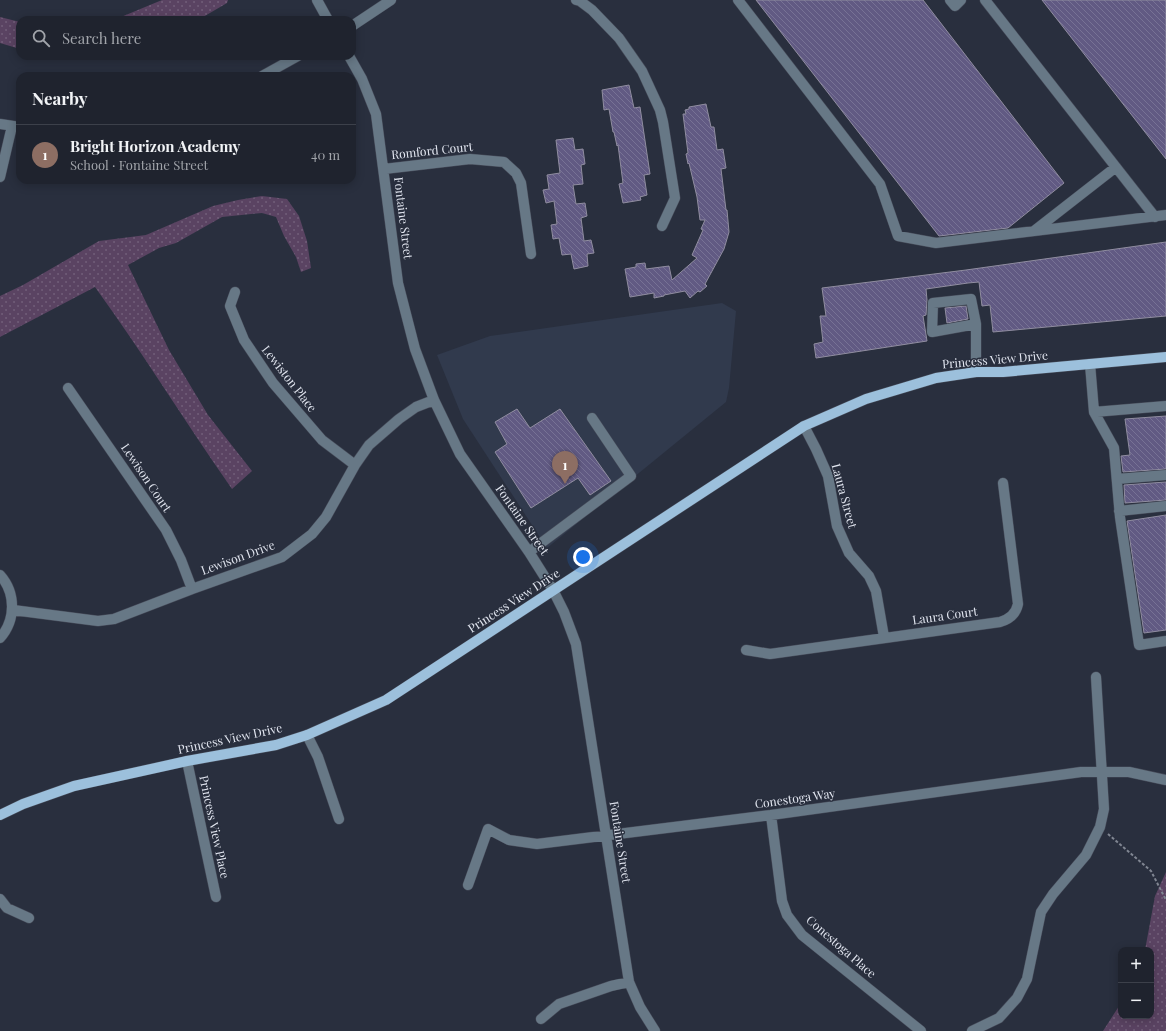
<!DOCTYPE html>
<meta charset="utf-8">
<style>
:root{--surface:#1f232e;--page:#272b36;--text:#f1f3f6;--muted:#a1a4aa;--line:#3c404a;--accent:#1a73e8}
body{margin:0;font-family:"Playfair Display",serif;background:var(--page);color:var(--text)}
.controls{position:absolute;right:12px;bottom:12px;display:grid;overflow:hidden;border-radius:8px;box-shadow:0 2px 10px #0003}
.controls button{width:36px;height:36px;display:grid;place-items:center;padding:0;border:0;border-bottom:1px solid var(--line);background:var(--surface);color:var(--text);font:20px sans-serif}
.you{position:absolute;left:583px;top:557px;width:14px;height:14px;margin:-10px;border:3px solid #fff;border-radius:50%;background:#1a73e8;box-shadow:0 0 0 6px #1a73e833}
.badge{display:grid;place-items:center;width:26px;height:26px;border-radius:50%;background:var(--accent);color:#fff;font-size:13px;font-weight:700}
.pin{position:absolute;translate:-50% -33px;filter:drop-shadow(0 1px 2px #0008)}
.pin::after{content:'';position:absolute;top:21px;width:14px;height:12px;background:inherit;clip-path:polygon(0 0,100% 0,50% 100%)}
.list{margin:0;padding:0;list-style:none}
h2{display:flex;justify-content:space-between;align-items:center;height:52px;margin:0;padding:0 16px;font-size:17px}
h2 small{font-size:13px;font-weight:400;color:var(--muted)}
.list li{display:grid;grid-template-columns:26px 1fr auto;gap:12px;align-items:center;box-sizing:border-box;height:60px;padding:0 16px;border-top:1px solid var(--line)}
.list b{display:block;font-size:15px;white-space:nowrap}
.list p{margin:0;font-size:13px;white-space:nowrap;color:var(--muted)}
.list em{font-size:13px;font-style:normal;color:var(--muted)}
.icon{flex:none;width:22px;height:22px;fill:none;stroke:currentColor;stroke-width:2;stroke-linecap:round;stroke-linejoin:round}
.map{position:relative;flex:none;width:1166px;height:1031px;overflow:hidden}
.search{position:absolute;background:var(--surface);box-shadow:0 2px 10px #0003;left:16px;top:16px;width:340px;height:44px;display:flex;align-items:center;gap:10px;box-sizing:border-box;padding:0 14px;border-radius:12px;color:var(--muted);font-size:15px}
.panel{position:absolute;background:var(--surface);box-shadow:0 2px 10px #0003;left:16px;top:72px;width:340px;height:112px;border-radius:12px}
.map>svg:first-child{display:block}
</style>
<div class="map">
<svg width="1166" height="1031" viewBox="0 0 1166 1031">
<defs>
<pattern id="green-dots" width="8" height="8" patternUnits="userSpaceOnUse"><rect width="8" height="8" fill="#5a4362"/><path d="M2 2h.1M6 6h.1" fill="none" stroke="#715e79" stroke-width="1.8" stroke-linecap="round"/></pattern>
<pattern id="building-back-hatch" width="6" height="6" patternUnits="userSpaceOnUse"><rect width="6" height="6" fill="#615a83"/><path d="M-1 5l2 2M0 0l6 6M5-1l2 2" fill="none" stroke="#777295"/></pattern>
</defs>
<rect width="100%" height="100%" fill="#292f3e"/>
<path fill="#313a4d" d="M722,303L736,311L729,388L726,402L547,548L463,419L437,355L490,336Z"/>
<path fill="url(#green-dots)" d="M162,0H228L227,3L198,20H99L121,17Z
M0,17L20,22V49L0,43Z
M262,196L287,199L299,216L307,241L311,268L301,272L296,257L284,236L276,217L262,213L222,217L176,243L159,248L128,265L169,350L208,415L252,471L232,489C185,422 143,353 95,287L0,337V296L23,285L99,241L146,235L213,206L238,200Z
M1166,872V1031H1103L1121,1003V1016H1151V950H1145L1155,896Z"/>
<path fill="url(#building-back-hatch)" stroke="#908da0" d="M756,0H923L1064,183L1008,228L939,236Z
M1042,0H1166V159Z
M629,85L634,108L640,107L650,174L644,175L647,195L640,197L641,200L623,203L619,184L623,183L618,145L617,146L614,132H613L609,109L604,110L602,90Z
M706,104L711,127H714L717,150L723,149L726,168L721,169L726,210H727L729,232L724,249L705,284L707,286L700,292L698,291L690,298L685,291L664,295V296L654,298V293L630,297L625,269L636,267V264L645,263L646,269L669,266L672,280L697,258L692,255L703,230L701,229L705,220H700L697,197L689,163L688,164L686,154L688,153L683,114H686L685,110L689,109V107Z
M573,138L575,150L583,149L585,164L581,165L583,184L573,185L576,204L585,203L587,216L581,218L584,241L591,240L594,253L587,254L588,266L574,269L571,254L562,255L559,238L553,239L551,225L557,224L554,201L546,203L543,190L549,189L547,175L560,173L556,140Z
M1166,242V316L993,332L990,305L982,306L979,282L968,283L926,289L927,300L926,315L923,316L927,341L816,358L814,344L823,342L820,316H826L822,288L966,270Z
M966,306L968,319L947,323L945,308Z
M517,409L530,428L560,409L611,481L590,495L578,478L531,508L495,452L507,444L495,422Z
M1166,416V469L1123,472L1121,456L1130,455L1125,419Z
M1166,482V500L1125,503L1124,485Z
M1166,515V630L1144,633L1127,521Z"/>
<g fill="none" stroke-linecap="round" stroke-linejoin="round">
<defs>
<path id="minor" d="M317,0L328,20
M576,0L580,1L592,10L619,38L642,71L660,110L663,122L675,198L662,226
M738,0L880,184L898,236L936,243L1166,215
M950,0L955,6L961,0
M985,0L1155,217
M352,26L391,0
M349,56L362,79L376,114L398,283L415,349L434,400L460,454L529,552L553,590L564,612L576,644L629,982L640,1007L655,1031
M262,76L298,56
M0,124L20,127
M384,169L470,159L504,162L516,173L521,183L531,254
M0,177L12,126
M1034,231L1116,167
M235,292L230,306L244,340L273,383L322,440L355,465
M976,324L971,299L933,303L932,332L976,324V372
M1090,364L1094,412L1166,406
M68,388L166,530L181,560L192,589
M1094,412L1114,448L1120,517L1139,645L1166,641
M804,426L816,449L828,476L837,526L849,553L869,576L876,591L884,637
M1117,479L1166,475
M1119,511L1166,506
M529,552L631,476L592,418
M0,575C16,593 16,620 0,638
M13,610L98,621L114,619L192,589L282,557L312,534L326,517L355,465L369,445L399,419L416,407L434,400
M746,650L770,654L1000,622C1010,619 1016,614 1018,604L1003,483
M307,735L318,757L339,819
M187,761L216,897
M771,815L782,901L787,915L802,935L921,1031
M468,885L488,829L509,840L537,844L771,815L1081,772H1129L1166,780
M0,899L7,908L29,918
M541,1019L559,1004L611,986L629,982
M972,1031L999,1018L1017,998L1027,979L1041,912L1053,894L1086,855L1100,827L1104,809L1096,677"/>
<path id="major" d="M0,815L23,804L74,786L187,761L276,745L307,735L386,700L804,426L866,399L936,378L976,372H1003L1166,357"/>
</defs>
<use href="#minor" stroke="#474c5a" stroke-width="11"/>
<use href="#major" stroke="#474c5a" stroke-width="11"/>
<path stroke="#808692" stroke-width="2" stroke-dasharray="3 2" stroke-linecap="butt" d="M1108,834L1151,871L1166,900"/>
<use href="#minor" stroke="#677886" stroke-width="10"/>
<use href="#major" stroke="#9cc0dc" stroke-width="10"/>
</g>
<g text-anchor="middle" stroke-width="3" stroke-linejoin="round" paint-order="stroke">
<g font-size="12" fill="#e2e6f0" stroke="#292f3e">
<text transform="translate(432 151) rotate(-6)" y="4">Romford Court</text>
<text transform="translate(403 218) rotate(83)" y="4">Fontaine Street</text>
<text transform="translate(995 360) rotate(-5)" y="4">Princess View Drive</text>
<text transform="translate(289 379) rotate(52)" y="4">Lewiston Place</text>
<text transform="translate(146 478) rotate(56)" y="4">Lewison Court</text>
<text transform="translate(844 496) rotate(75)" y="4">Laura Street</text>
<text transform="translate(522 520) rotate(55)" y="4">Fontaine Street</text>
<text transform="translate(238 558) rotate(-20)" y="4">Lewison Drive</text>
<text transform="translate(514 601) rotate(-33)" y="4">Princess View Drive</text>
<text transform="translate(945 616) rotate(-8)" y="4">Laura Court</text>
<text transform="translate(230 739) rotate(-12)" y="4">Princess View Drive</text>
<text transform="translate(795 799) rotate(-8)" y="4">Conestoga Way</text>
<text transform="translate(214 827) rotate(78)" y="4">Princess View Place</text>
<text transform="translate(620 842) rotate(81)" y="4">Fontaine Street</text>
<text transform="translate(841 947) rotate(41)" y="4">Conestoga Place</text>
</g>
</g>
</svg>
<div class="controls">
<button>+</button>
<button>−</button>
</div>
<div class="you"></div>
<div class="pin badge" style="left:565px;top:484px;background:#8d6e63">1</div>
<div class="search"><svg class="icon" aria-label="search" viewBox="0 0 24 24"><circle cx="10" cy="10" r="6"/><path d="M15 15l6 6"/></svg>Search here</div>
<section class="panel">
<h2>Nearby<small></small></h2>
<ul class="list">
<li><span class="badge" style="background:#8d6e63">1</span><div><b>Bright Horizon Academy</b><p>School · Fontaine Street</p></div><em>40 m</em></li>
</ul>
</section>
</div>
